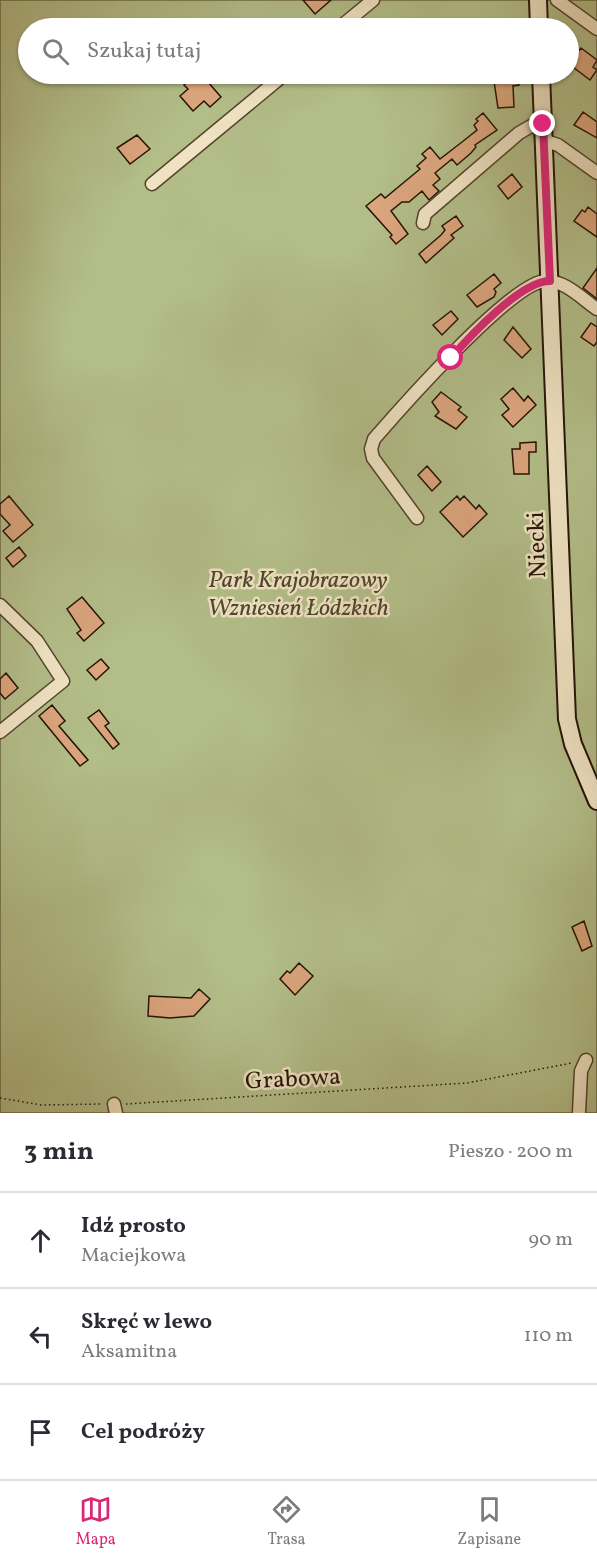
<!DOCTYPE html>
<html lang="pl">
<meta charset="utf-8">
<style>
:root{--surface:#fff;--page:#f2f2f3;--text:#2b2b33;--muted:#7c7c81;--line:#e1e1e2;--accent:#db2777}
body{margin:0;font-family:Vollkorn,serif;background:var(--page);color:var(--text)}
.stop{position:absolute;width:18px;height:18px;margin:-14px;border:4px solid #db2777;border-radius:50%;background:#fff}
.stop.end{background:#db2777;border-color:#fff;box-shadow:0 2px 6px #0008}
.list{margin:0;padding:0;list-style:none}
h2{display:flex;justify-content:space-between;align-items:center;height:78px;margin:0;padding:0 24px;font-size:26px}
h2 small{font-size:20px;font-weight:400;color:var(--muted)}
.list li{display:grid;grid-template-columns:39px 1fr auto;gap:18px;align-items:center;box-sizing:border-box;height:96px;padding:0 24px;border-top:2px solid var(--line)}
.list b{display:block;font-size:22px;white-space:nowrap}
.list p{margin:0;font-size:20px;white-space:nowrap;color:var(--muted)}
.list em{font-size:20px;font-style:normal;color:var(--muted)}
.icon{flex:none;width:33px;height:33px;fill:none;stroke:currentColor;stroke-width:2;stroke-linecap:round;stroke-linejoin:round}
.map{position:relative;flex:none;width:597px;height:1113px;overflow:hidden}
.search{position:absolute;background:var(--surface);box-shadow:0 2px 4px #0004;left:18px;right:18px;top:18px;height:66px;display:flex;align-items:center;gap:15px;box-sizing:border-box;padding:0 21px;border-radius:33px;color:var(--muted);font-size:22px}
.sheet{height:366px;background:var(--surface)}
nav{display:flex;justify-content:space-around;align-items:center;box-sizing:border-box;height:84px;border-top:2px solid var(--line);background:var(--surface);font-size:16px;color:var(--muted)}
nav a{display:grid;justify-items:center;gap:3px}
nav .on{color:var(--accent)}
.map>svg:first-child{display:block}
</style>
<div class="map">
<svg width="597" height="1113" viewBox="0 0 597 1113">
<rect width="100%" height="100%" fill="#e6d4a3"/>
<filter id="stains"><feTurbulence type="fractalNoise" baseFrequency=".00333" numOctaves="4"/><feColorMatrix values="0 0 0 0 .2 0 0 0 0 .09 0 0 0 0 .02 0 0 0 .5 -.17"/></filter>
<radialGradient id="worn" r=".72"><stop offset=".6" stop-color="#630" stop-opacity="0"/><stop offset="1" stop-color="#630" stop-opacity=".3"/></radialGradient>
<path fill="#b2bd88" stroke="#6b6846" stroke-width="1.5" fill-rule="evenodd" d="M0,0H597V1113H0ZM28,28H568V74H28Z"/>
<path fill="#dba57d" stroke="#241305" stroke-width="1.5" d="M303,0H331L315,14Z
M581,48L597,60L593,67L597,70L590,80L569,64Z
M197,74H217L208,82L221,97L210,107L204,101L193,111L180,96L188,89L184,85Z
M518,74L519,85L513,86L514,107L498,108L494,81H501V75Z
M583,112L597,122V138L574,125Z
M483,113L497,130L475,145L476,147L471,153L457,165L452,159L435,173L440,179L433,185L439,191L429,200L422,191L409,202H402L391,211L408,234L396,244L390,237L392,235L366,206L381,194L385,198L420,169L417,166L426,158L422,154L430,147L440,159L462,142L477,130L474,125L478,121L476,119Z
M137,135L150,149L130,164L117,148Z
M512,174L522,187L508,199L498,186Z
M588,207L597,214V237L574,221L582,210L585,212Z
M456,216L463,226L451,235L454,238L426,263L419,254L441,235L445,230L442,226Z
M597,268V299L583,288Z
M494,274L501,283L494,289L496,292L494,297L477,307L467,295Z
M451,311L458,319L442,335L433,325Z
M591,323L597,327V342L594,346L581,337Z
M513,327L531,349L522,358L504,340Z
M513,388L524,401L528,396L536,405L513,427L502,415L509,409L501,399Z
M441,392L461,407L458,410L467,417L456,429L435,416L439,412L432,402Z
M536,442V452H529V474H514L512,449H520V443Z
M427,466L441,482L432,491L418,475Z
M9,496L33,525L13,542L3,531L10,525L0,514V504Z
M457,496L460,500L464,496L476,509L479,505L487,514L463,537L440,512Z
M19,547L26,556L13,567L6,558Z
M82,597L104,623L84,641L77,633L81,630L67,609Z
M101,659L109,668L96,680L87,670Z
M6,673L18,688L5,699L0,693V679Z
M52,705L65,721L59,726L88,760L80,766L39,716Z
M99,710L109,723L105,726L119,744L113,749L88,718Z
M584,921L592,946L582,951L572,927Z
M299,963L313,976L295,995L280,979L287,971L290,973Z
M199,989L210,999L194,1016L170,1018L148,1016L149,996L191,998Z"/>
<g fill="none" stroke-linecap="round" stroke-linejoin="round">
<defs>
<path id="street" d="M557,0L597,29
M339,28L373,0
M543,140L558,145L597,173
M152,184L285,74
M423,223L425,214L519,133L533,125L543,124
M417,518L373,458L371,449L374,439C400,409 511,283 545,281C565,280 582,299 597,309
M0,605L37,641L63,681L0,732
M114,1104L116,1113
M579,1113L581,1071L586,1060"/>
<path id="secondary" d="M538,0L539,28
M541,74L567,719L573,744L597,801"/>
</defs>
<use href="#street" stroke="#54432c" stroke-width="15"/>
<use href="#secondary" stroke="#241305" stroke-width="20"/>
<path stroke="#241305" stroke-width="1.5" stroke-dasharray="1.5 3" stroke-linecap="butt" d="M0,1098L41,1105L103,1104
M126,1104L467,1083L572,1063"/>
<use href="#street" stroke="#efe3c3" stroke-width="12"/>
<use href="#secondary" stroke="#efe3c3" stroke-width="16"/>
</g>
<g fill="none" stroke-linecap="round" stroke-linejoin="round">
<path stroke="#db2777" stroke-width="8" d="M451,358C470,336 521,281 550,281L543,124"/>
</g>
<g text-anchor="middle" stroke-width="5" stroke-linejoin="round" paint-order="stroke">
<g font-size="24" fill="#241305" stroke="#efe3c3">
<text transform="translate(536 545) rotate(-92)" y="8">Niecki</text>
<text transform="translate(293 1078) rotate(-3)" y="8">Grabowa</text>
</g>
<g font-size="24" font-style="italic" fill="#4f462c" stroke="#efe3c3">
<text x="298" y="587">Park Krajobrazowy<tspan x="298" dy="28">Wzniesień Łódzkich</tspan></text>
</g>
</g>
<rect width="100%" height="100%" filter="url(#stains)"/>
<rect width="100%" height="100%" fill="url(#worn)"/>
</svg>
<div class="stop" style="left:451px;top:358px"></div>
<div class="stop end" style="left:543px;top:124px"></div>
<div class="search"><svg class="icon" aria-label="search" viewBox="0 0 24 24"><circle cx="10" cy="10" r="6"/><path d="M15 15l6 6"/></svg>Szukaj tutaj</div>
</div>
<section class="sheet">
<h2>3 min<small>Pieszo · 200 m</small></h2>
<ul class="list">
<li><svg class="icon" aria-label="ahead" viewBox="0 0 24 24"><path d="M12 20V5M6 11l6-6 6 6"/></svg><div><b>Idź prosto</b><p>Maciejkowa</p></div><em>90 m</em></li>
<li><svg class="icon" aria-label="left" viewBox="0 0 24 24"><path d="M17 20v-9H6M10 6l-5 5 5 5"/></svg><div><b>Skręć w lewo</b><p>Aksamitna</p></div><em>110 m</em></li>
<li><svg class="icon" aria-label="arrive" viewBox="0 0 24 24"><path d="M6 21V4h12l-3 4 3 4H6"/></svg><div><b>Cel podróży</b></div></li>
</ul>
</section>
<nav>
<a class="on"><svg class="icon" aria-label="map" viewBox="0 0 24 24"><path d="M3 6l6-2 6 2 6-2v14l-6 2-6-2-6 2zM9 4v14M15 6v14"/></svg>Mapa</a>
<a><svg class="icon" aria-label="directions" viewBox="0 0 24 24"><path d="M12 3l9 9-9 9-9-9zM9 14v-3h6M13 9l2 2-2 2"/></svg>Trasa</a>
<a><svg class="icon" aria-label="saved" viewBox="0 0 24 24"><path d="M7 4h10v16l-5-4-5 4z"/></svg>Zapisane</a>
</nav>
